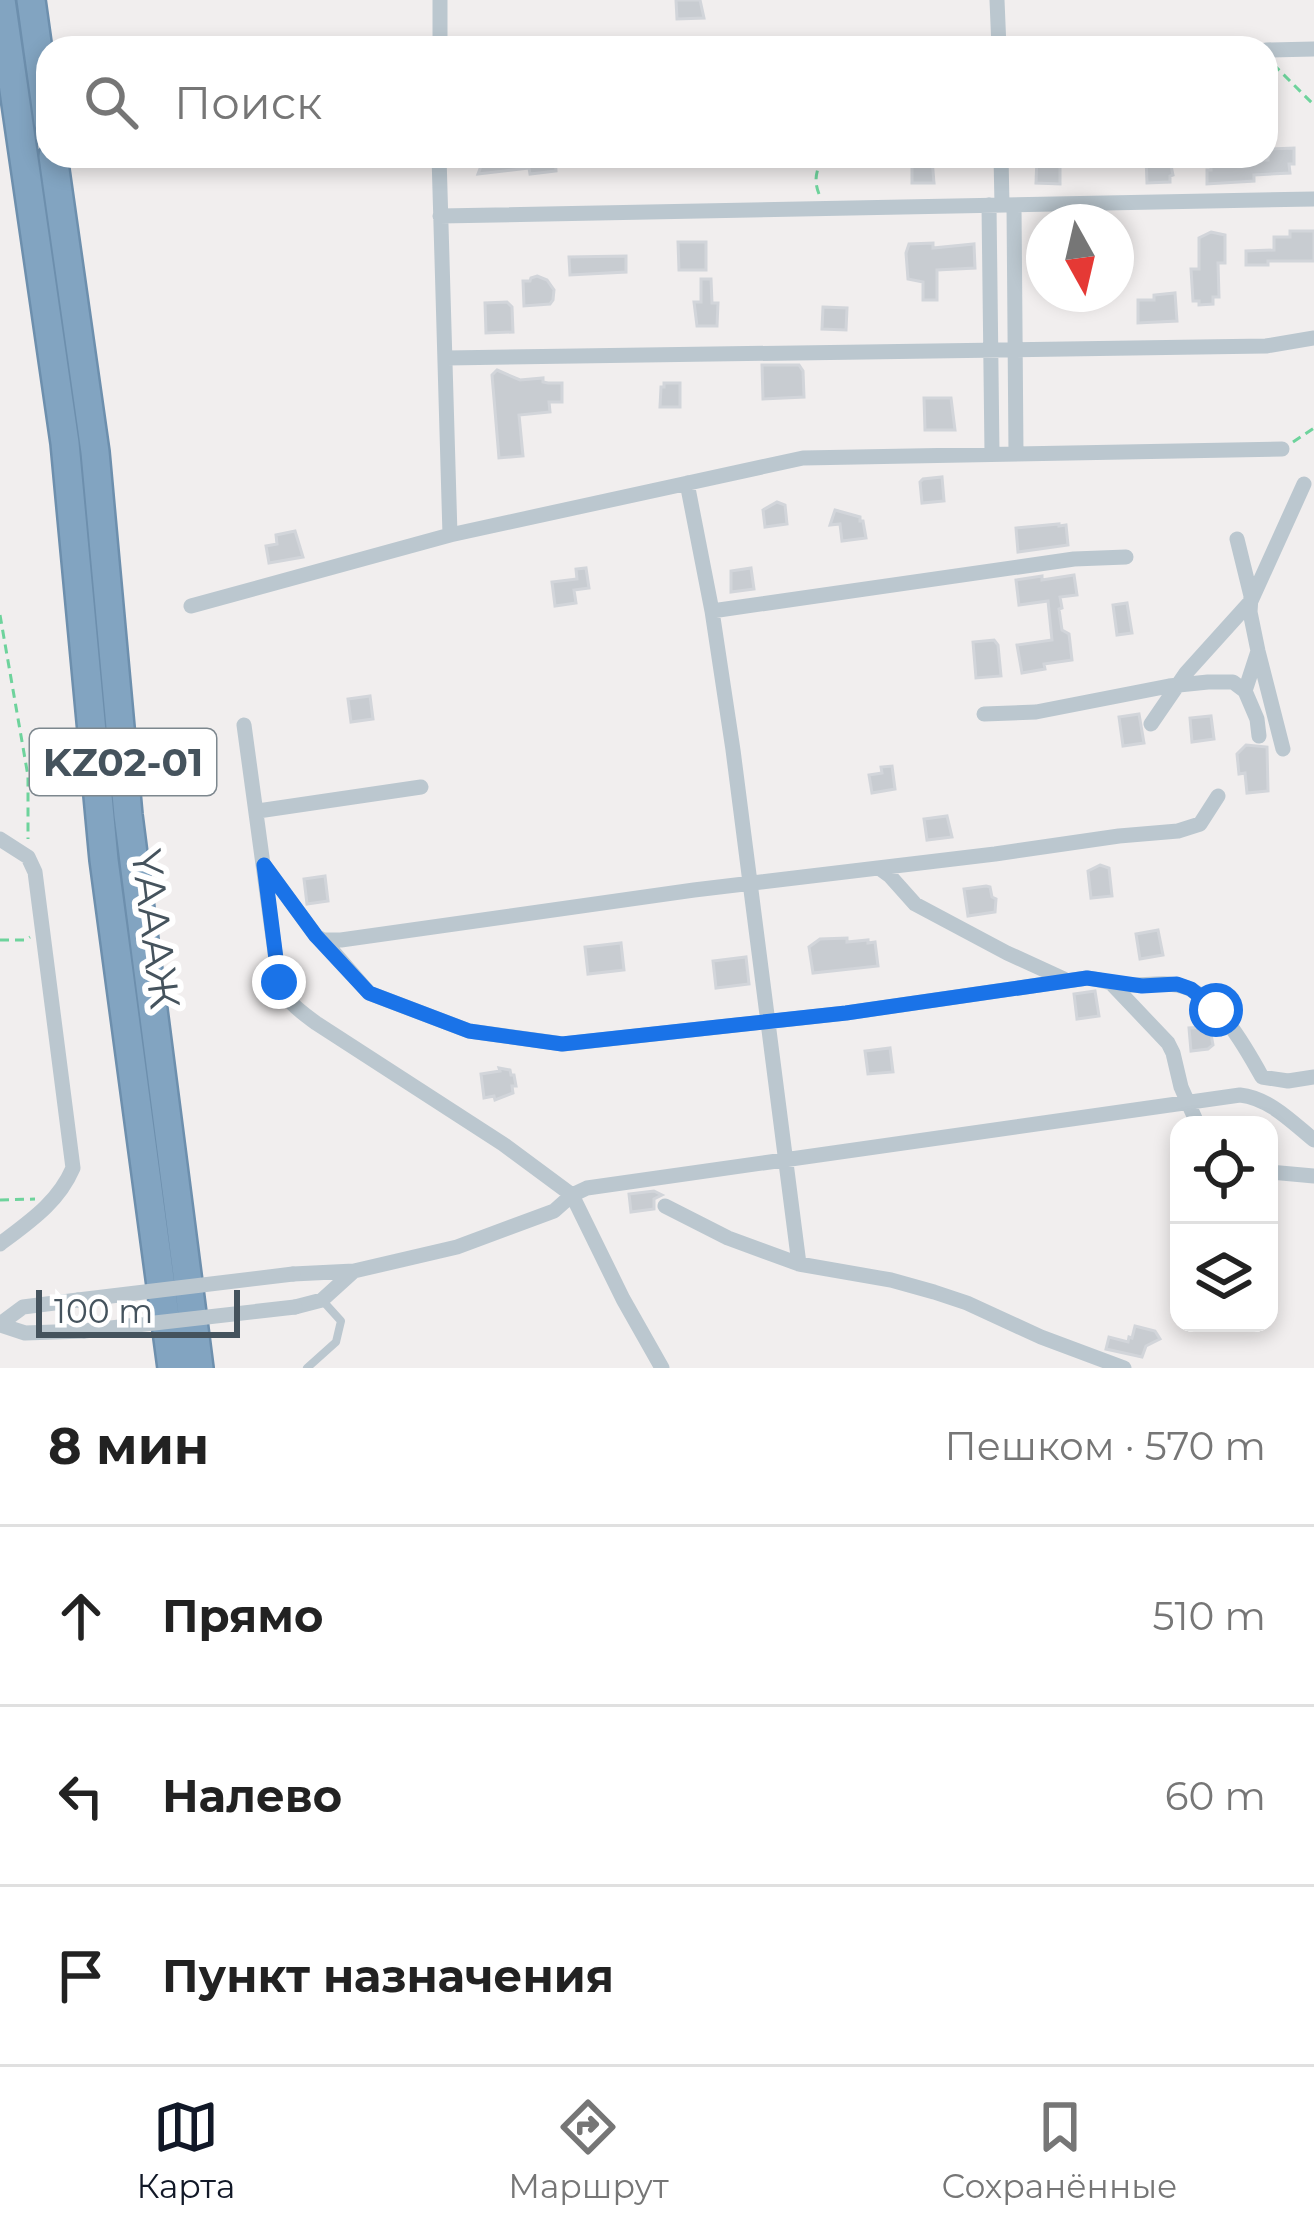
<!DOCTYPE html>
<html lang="ru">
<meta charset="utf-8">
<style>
:root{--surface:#fff;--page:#f6f6f6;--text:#222;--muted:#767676;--line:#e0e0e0;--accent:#111827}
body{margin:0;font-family:Montserrat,sans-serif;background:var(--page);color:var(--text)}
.controls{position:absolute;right:36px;bottom:36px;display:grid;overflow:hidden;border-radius:24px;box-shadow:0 6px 18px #0003}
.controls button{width:108px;height:108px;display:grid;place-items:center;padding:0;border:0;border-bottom:3px solid var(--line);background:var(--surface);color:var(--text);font:60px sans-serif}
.compass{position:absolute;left:1026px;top:204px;width:108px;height:108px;border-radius:50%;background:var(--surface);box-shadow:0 6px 18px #0003;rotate:172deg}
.scale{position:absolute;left:36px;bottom:30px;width:204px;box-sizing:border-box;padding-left:12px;border:6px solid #45535d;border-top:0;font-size:33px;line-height:42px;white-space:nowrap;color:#45535d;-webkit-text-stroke:9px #fff;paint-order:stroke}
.stop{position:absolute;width:36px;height:36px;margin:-27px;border:9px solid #1a73e8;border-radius:50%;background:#fff}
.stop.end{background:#1a73e8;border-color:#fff;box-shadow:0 3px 12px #0008}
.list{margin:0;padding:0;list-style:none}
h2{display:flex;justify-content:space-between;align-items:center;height:156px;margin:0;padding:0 48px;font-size:51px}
h2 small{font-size:39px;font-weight:400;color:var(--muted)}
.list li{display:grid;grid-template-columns:78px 1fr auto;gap:36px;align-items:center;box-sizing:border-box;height:180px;padding:0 48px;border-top:3px solid var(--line)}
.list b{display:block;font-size:45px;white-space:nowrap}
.list em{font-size:39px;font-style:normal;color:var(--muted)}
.icon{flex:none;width:66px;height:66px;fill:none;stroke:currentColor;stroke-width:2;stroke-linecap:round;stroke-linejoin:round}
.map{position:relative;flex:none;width:1314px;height:1368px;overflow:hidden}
.search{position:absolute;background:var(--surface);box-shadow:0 6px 18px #0003;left:36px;right:36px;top:36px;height:132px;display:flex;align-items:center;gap:30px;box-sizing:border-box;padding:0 42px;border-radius:36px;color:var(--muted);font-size:45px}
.sheet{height:696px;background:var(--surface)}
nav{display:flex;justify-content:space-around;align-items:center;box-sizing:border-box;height:168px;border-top:3px solid var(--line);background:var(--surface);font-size:33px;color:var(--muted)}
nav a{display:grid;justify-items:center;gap:6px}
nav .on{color:var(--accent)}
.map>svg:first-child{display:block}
</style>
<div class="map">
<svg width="1314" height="1368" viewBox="0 0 1314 1368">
<rect width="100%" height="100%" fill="#f1eeee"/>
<path fill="#c8ccd1" stroke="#d2d5da" stroke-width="3" d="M676,0H700L704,18L677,19Z
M1294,148V164H1289L1290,173L1254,175V181L1207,184V170H1211V156H1223V161L1268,160V149Z
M479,156H555L556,171L530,174L529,168L478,174L481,166Z
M1169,156L1173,175L1170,176V182L1147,183L1146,157Z
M1037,157H1060V184L1036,183Z
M912,159H932L934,183H912Z
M1290,231H1314V261H1268V265H1246V251L1274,250V237H1290Z
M1211,232L1225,235V263H1218L1219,297H1213V304L1199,305V301H1193L1191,269H1199V238Z
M678,242H706V270H679Z
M933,243V248L974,244L975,268L937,270V300H923V282L908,279L906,253L909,244Z
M626,256V272L570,275L569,257Z
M537,276L547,280L554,290L553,300L550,304L524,306L523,281H530L531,278Z
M701,279H711L712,303H718L717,326H697L694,302H701Z
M1175,293L1177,321L1138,323V300H1154V295Z
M507,302L512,307L513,332L486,333L485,303Z
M823,307L847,308L846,330L822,329Z
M762,365H799L803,371L804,397L763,399Z
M497,370L520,380L543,378V382L548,383H562V402H549L550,412L519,415L523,456L499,458L492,375Z
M664,383H680V407H660L661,387H664Z
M924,398H951L955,430H925Z
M942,477L944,501L922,503L920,482L923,479Z
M777,502L785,505L787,524L765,527L763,510Z
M835,510L860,517V521H863L866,538L842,541L840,524L830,525Z
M1059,524V526L1066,525L1068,545L1018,552L1016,528Z
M295,531L303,557L269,563L266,546L277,544L276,535Z
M586,568L589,588L574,590L576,603L555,606L552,582L577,579L576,569Z
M751,568L754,589L731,592V571Z
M1074,575L1077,595L1060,597L1062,608L1059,609L1062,630L1069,634L1072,660L1044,664L1045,669L1022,673L1017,645L1052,640L1048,601L1019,605L1016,580L1042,576V580Z
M1127,603L1132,633L1117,635L1113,605Z
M994,640L998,645L1001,676L976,678L973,642Z
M370,696L373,719L351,722L348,699Z
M1139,714L1144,743L1123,746L1119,717Z
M1211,716L1214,739L1192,742L1190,718Z
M1246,745L1267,747L1268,791L1247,793L1245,773L1239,774L1237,754Z
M892,766L895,789L872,793L869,775L882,773L881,767Z
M947,816L952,837L927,840L924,819Z
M1100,865L1109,868L1112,896L1091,898L1088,871Z
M325,876L328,901L307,904L304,879Z
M986,886L990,887L992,897L996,899L995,912L968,916L964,889Z
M1158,930L1163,955L1140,959L1136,934Z
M847,938V942L868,940V943L875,942L878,966L813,973L809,947L820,939Z
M621,943L624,970L588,974L585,947Z
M746,957L749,984L716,988L713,961Z
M1095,991L1099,1016L1077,1019L1074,994Z
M1207,1027L1210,1029L1213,1045L1208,1049L1191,1051L1189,1028Z
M890,1048L893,1072L868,1074L865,1051Z
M499,1068L510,1070L511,1075H514L516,1086H512L513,1093L495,1100L494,1096L484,1098L481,1074L500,1071Z
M654,1191L662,1195L654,1199V1209L631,1212L629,1194Z
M1135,1326L1155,1331L1160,1339L1146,1346L1142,1357L1106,1349L1109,1337L1128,1342L1129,1337L1132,1338Z"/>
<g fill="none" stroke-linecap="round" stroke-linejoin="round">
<defs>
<path id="motorway" d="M1,0L65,443L104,860L172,1368
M31,0L48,122
M53,156L95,452L128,815L199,1368"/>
</defs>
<use href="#motorway" stroke="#6d8fad" stroke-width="32"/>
<path stroke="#6ed39c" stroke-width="3" stroke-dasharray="9 6" stroke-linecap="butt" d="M1273,64L1314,105
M819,194C813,179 817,170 823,156
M1293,442L1314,428
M0,615L28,776V839
M0,940H25L30,937
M0,1200L35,1199"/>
<path stroke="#bbc7cf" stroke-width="8" d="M307,1368L336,1342L341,1321L322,1300"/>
<path stroke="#bbc7cf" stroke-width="15" d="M997,0L999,48
M440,48V0
M1266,50L1314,49
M439,156L450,535
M1001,156L1002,205
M989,205L992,453
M1014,205L1016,453
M440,216L1314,199
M447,358L1266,346L1314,338
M687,483L712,611L733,750L799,1264
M1237,539L1251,596L1250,612L1258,651L1283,749
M191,606L450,535L803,458L1282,449
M712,611L1074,559L1126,557
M1245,691L1257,719L1259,736
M984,714L1036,712L1169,686L1208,682H1233L1245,691L1258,651
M1151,724L1186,673L1251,601L1304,484
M244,725L279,982C286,1002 300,1011 316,1023L503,1144L572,1195L623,1299L662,1368
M258,811L421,787
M0,839L28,857L35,872L73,1168C58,1203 29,1222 0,1244
M264,865L316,936L323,940H341L694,890L995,854L1119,836L1178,831L1200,824L1218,796
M879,868L890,876L915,904L1007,953L1064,979
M323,940L369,993L469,1031L563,1044L846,1013L1087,978C1100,979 1111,984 1124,985C1143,986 1164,981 1181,986C1216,994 1246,1048 1262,1077L1288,1081L1314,1077
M1112,984L1168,1043L1173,1053L1181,1087L1198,1125
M1269,1172L1314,1176
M665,1206L728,1238L799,1264L891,1280L934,1292L967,1303L1041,1337L1124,1368
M293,1274L354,1271L457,1247L554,1211L572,1195L587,1188L1240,1095C1269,1098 1292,1122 1314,1140
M295,1307L322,1300L354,1271
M0,1324L23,1307L78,1300
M0,1325L25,1333L84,1331"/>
<use href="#motorway" stroke="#82a4c1" stroke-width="27"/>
<path stroke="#bbc7cf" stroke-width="15" d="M78,1300L293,1274
M84,1331L295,1307"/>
</g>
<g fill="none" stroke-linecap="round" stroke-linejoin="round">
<path stroke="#1a73e8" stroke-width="15" d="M279,982L264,865L316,936L369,993L469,1031L562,1044L846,1013L1087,978L1142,986L1177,984L1191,989L1216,1010"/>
</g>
<g text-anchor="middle" stroke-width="12" stroke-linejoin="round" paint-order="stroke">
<rect fill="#fff" stroke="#7d878e" stroke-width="3" x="30" y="729" width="186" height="66" rx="9"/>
<g font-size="39" font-weight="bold" fill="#45535d">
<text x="123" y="776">KZ02-01</text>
</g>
<g font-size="42" fill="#45535d" stroke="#fff">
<text transform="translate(156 929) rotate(83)" y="15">ҮАААЖ</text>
</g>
</g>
</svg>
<div class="controls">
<button><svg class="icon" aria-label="locate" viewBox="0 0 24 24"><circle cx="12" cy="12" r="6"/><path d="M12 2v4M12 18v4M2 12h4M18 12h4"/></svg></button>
<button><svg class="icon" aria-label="layers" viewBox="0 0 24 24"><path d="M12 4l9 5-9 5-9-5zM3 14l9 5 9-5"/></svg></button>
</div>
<svg class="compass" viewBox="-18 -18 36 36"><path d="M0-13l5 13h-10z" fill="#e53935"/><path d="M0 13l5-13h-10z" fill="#767676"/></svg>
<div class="scale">100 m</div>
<div class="stop" style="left:1216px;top:1010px"></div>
<div class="stop end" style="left:279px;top:982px"></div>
<div class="search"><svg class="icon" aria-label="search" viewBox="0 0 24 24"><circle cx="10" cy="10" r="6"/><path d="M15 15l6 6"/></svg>Поиск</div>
</div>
<section class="sheet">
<h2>8 мин<small>Пешком · 570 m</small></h2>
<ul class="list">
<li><svg class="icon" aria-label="ahead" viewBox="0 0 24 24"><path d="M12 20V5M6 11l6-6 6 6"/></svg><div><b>Прямо</b></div><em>510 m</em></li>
<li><svg class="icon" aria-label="left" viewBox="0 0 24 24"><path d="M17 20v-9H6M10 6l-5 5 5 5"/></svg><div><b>Налево</b></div><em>60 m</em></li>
<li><svg class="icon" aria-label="arrive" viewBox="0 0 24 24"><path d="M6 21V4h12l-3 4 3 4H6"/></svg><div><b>Пункт назначения</b></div></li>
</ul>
</section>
<nav>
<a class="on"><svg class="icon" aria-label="map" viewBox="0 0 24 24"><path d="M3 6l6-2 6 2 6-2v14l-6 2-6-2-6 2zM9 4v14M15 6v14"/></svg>Карта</a>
<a><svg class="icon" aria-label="directions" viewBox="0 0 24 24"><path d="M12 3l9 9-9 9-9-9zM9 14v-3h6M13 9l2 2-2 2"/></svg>Маршрут</a>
<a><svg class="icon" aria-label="saved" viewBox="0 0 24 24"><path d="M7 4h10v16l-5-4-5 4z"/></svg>Сохранённые</a>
</nav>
